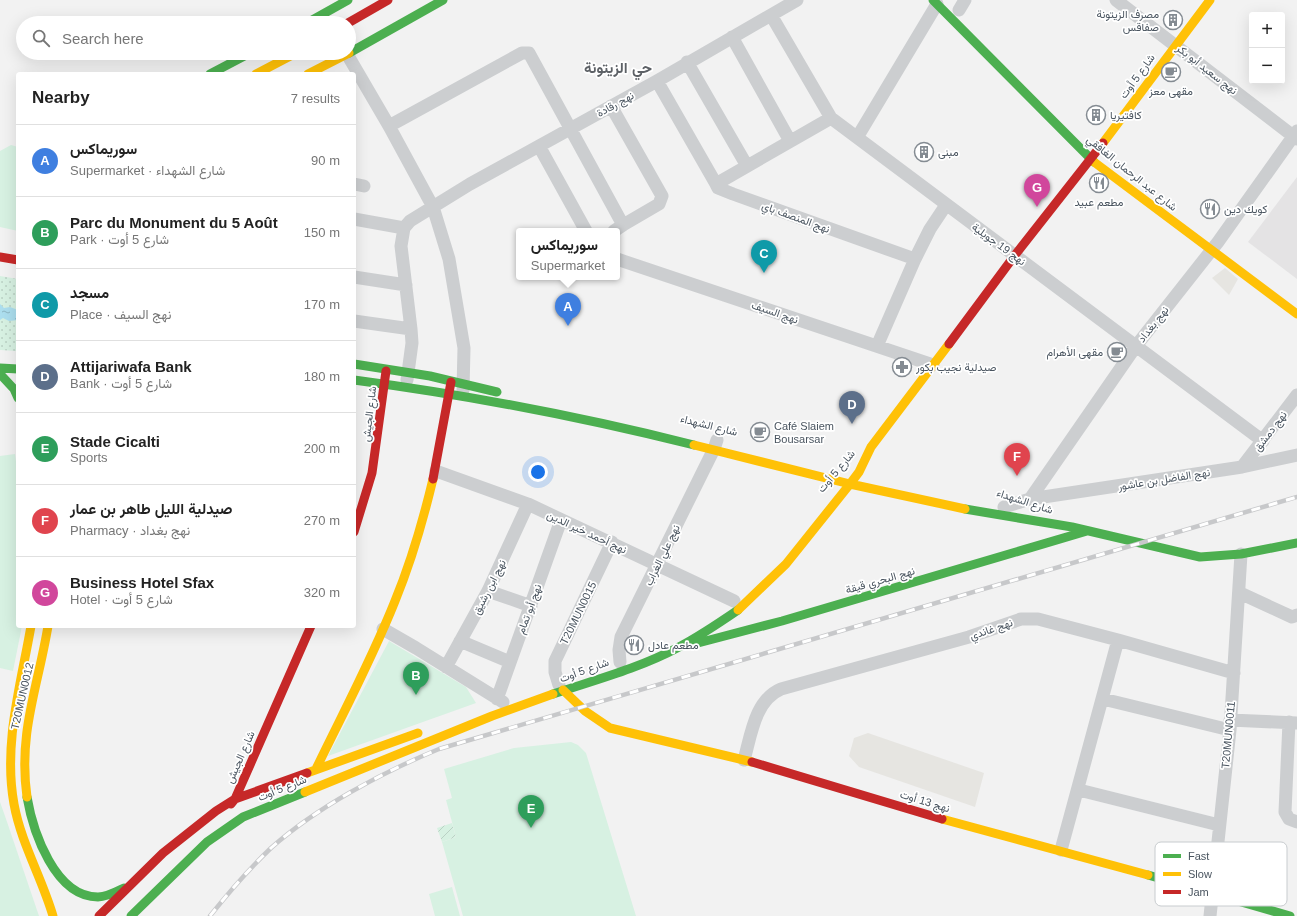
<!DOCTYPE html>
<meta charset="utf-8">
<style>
:root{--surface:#fff;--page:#f6f6f6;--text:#222;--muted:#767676;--line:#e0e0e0;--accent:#0f766e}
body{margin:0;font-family:Helvetica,Vazirmatn,sans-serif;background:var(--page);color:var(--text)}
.controls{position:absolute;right:12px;top:12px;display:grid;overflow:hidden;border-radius:4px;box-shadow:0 4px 16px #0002}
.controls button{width:36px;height:36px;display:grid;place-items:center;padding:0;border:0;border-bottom:1px solid var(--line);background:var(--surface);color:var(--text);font:20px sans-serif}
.you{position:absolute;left:538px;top:472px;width:14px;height:14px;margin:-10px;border:3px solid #fff;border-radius:50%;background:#1a73e8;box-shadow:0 0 0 6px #1a73e833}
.badge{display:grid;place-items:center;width:26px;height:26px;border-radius:50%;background:var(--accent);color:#fff;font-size:13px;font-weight:700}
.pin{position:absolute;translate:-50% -33px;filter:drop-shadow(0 1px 2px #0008)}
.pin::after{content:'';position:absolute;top:21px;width:14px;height:12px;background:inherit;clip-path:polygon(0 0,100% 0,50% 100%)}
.popup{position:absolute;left:516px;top:228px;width:104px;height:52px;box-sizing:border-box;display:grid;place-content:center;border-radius:4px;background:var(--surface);filter:drop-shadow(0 1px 3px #0005);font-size:13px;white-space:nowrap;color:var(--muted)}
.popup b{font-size:15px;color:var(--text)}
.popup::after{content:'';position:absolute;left:50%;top:100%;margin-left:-8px;border:8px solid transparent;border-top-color:var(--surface)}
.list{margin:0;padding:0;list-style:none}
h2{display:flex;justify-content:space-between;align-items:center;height:52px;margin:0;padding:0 16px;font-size:17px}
h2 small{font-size:13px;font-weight:400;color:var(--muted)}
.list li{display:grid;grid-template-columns:26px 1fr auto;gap:12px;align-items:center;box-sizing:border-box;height:72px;padding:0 16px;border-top:1px solid var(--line)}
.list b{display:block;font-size:15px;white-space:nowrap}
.list p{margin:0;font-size:13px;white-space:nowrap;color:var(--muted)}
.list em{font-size:13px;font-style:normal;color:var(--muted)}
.icon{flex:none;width:22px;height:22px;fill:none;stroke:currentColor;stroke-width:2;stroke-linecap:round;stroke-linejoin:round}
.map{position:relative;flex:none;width:1297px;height:916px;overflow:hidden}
.search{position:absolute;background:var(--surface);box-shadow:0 4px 16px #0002;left:16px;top:16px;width:340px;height:44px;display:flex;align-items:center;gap:10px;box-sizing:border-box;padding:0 14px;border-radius:22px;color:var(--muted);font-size:15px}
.panel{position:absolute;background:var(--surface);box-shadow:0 4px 16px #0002;left:16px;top:72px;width:340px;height:556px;border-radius:4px}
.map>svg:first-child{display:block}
</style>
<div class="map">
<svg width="1297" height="916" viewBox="0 0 1297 916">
<defs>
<pattern id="grass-dots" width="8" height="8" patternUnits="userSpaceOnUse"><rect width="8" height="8" fill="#d7f1e2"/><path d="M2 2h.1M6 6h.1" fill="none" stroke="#bad1c4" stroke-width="1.8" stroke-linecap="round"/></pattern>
<pattern id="garden-furrows" width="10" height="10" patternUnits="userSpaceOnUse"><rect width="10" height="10" fill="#d7f1e2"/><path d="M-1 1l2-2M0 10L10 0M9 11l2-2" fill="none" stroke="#bad1c4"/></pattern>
<pattern id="water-ripples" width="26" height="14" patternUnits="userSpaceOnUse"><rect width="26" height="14" fill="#acdeee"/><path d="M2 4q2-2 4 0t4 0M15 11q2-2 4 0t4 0" fill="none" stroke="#8eb7c4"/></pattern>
</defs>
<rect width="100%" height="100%" fill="#f2f2f2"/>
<path fill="#e6e5e1" d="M1225,268L1238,279L1229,295L1212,278Z
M868,733L984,773L975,807L859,767L849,756L854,738Z"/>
<path fill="#e4e3e4" d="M1297,177V279L1248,242Z"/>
<path fill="url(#grass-dots)" d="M0,276L18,279V350L16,351L0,350Z"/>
<path fill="#d7f1e2" d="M11,145L18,147V231L0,227V151Z
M15,454L18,476V626H22L13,671L0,668V456Z
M389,641L466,687L476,703L328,756Z
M571,742L578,745L586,753L636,916H463L442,842L456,837L446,800L452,798L444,769L514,748Z
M0,802L5,816L39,916H0Z
M452,887L460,916H435L429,894Z"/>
<path fill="url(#garden-furrows)" d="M452,823L456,837L442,842L437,828Z"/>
<path fill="url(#water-ripples)" d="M0,304L4,308L10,307L18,310V320L9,321L3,318L0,320Z"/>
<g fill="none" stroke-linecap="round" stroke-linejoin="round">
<path stroke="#ccced0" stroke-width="13" d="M1116,0L1297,139
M959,10L965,0
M771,15L831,118L1263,441
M732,37L790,141
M347,54L389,126L433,207L449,259L464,348L463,390
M687,62L747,166
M657,81L716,184
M611,106L662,196L659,204L623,225
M831,118L716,184L718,188L733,194L915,259L877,346
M389,126L522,53H529L623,225L614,231
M858,136L937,4
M539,146L586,231
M354,184L364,186
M354,219L404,228
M617,259L933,365
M915,259L930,229L946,205
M354,277L406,285
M354,321L411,329
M407,380L412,343L411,329L401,246L404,228L410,221L470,184L657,81L797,0
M1242,467L1297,395
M436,471L528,504L734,601
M1030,499L1242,467L1297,455
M1004,507L1030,499L1136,346L1218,242L1297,131
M488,591L531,606
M1240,593L1292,617L1297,615
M383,629L416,648L503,702
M1118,640L1234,673
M460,641L510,662
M620,662L619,650L621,637L714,449L717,440
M446,667L488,591L528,504
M559,685L555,672V661L612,542
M497,699L561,520
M1103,699L1230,730
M1230,720L1297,723
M1289,722L1285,812L1289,819L1297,822
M744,760C751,735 755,700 781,689L969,637L1021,619H1038L1118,640L1061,850
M1079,790L1219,825
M1210,916L1230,730L1241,554"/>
<path stroke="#4caf50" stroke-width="9" d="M933,0L1094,162
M307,23L348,0
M349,53L443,0
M210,74L250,53
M354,364L430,376L497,392
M0,368L18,369
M0,374L14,389L18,398
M354,380C468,395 582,417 694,445
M965,509L1072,527L1200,557L1241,554L1297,543
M698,643L782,621L1087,531
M553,694C595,680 640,668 679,647C700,636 719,623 738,610
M27,797C33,832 55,897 98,897C107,897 116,892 124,888
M1148,875L1290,916
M131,916L207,842L243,817L305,792"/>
<path stroke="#ffc107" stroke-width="9" d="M256,74L296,53
M308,74L349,53
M1103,143L1210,0
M1094,162L1297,314
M694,445L850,484L965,509
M738,610L786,564L850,484L859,472L871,447L949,344
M31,626C21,684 3,744 14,804C21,843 42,878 53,916
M563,690L585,711L610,728L752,762
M316,769C343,713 372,659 395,601C411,562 423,521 433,479
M307,773L418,733
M305,792L492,716L553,694
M27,797C18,733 38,687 48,626
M942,819L1148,875"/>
<path stroke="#c62828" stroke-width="9" d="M348,23L388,0
M0,257L18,260
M949,344L1015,255L1103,143
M433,479L451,382
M354,532L372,473L386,371
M752,762L942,819
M231,804L235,799L311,626
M99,916L163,853L216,811L235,799L307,773"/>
<defs>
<path id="rail" d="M210,916C229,892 249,869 271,848C317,807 383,772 439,749L1297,497"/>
</defs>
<use href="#rail" stroke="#c7c8ca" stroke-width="4.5"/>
<use href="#rail" stroke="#fff" stroke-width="3" stroke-dasharray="9" stroke-linecap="butt"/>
</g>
<defs>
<symbol id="building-ring" viewBox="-11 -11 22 22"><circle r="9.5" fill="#fff" stroke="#848b92" stroke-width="1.5"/><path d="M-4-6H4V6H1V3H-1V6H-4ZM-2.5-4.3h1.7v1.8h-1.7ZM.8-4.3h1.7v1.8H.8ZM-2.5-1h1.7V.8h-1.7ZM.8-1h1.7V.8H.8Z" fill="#848b92"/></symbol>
<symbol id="cafe-ring" viewBox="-11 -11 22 22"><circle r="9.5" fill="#fff" stroke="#848b92" stroke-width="1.5"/><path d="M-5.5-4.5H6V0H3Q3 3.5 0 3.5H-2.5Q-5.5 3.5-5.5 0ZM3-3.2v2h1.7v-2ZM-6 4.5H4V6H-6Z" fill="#848b92"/></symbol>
<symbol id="restaurant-ring" viewBox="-11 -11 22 22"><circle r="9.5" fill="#fff" stroke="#848b92" stroke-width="1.5"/><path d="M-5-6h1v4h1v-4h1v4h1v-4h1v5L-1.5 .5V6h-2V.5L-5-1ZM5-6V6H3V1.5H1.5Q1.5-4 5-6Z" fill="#848b92"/></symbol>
<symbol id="pharmacy-ring" viewBox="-11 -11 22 22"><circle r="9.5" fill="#fff" stroke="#848b92" stroke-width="1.5"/><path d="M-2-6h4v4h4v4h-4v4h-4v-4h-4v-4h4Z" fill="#848b92"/></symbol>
</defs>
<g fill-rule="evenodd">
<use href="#building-ring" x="1162" y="9" width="22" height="22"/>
<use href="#cafe-ring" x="1160" y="61" width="22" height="22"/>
<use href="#building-ring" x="1085" y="104" width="22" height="22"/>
<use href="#building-ring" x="913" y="141" width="22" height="22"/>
<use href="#restaurant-ring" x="1088" y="172" width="22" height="22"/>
<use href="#restaurant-ring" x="1199" y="198" width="22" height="22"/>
<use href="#cafe-ring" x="1106" y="341" width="22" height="22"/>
<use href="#pharmacy-ring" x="891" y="356" width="22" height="22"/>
<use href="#cafe-ring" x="749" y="421" width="22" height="22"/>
<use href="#restaurant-ring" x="623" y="634" width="22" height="22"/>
</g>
<g text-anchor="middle" stroke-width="3.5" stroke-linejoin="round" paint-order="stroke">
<g font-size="11" fill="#49545f" stroke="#fff" text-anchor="start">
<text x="1159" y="18" text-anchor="end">مصرف الزيتونة<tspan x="1159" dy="13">صفاقس</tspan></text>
<text x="1171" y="95" text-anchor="middle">مقهى معز</text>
<text x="1110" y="119">كافتيريا</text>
<text x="938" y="156">مبنى</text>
<text x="1099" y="206" text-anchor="middle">مطعم عبيد</text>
<text x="1224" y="213">كويك دين</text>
<text x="1103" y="356" text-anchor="end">مقهى الأهرام</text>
<text x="916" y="371">صيدلية نجيب بكور</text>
<text x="774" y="430">Café Slaiem<tspan x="774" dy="13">Bousarsar</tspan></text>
<text x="648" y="649">مطعم عادل</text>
</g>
<g font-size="11" fill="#49545f" stroke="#fff">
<text transform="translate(1207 69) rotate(38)" y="4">نهج سعيد أبو بكر</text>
<text transform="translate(1137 76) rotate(-54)" y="4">شارع 5 أوت</text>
<text transform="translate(615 104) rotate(-29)" y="4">نهج رقادة</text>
<text transform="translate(1132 173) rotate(39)" y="4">شارع عبد الرحمان الغافقي</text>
<text transform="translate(796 217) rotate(20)" y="4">نهج المنصف باي</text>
<text transform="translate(999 244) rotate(36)" y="4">نهج 19 جويلية</text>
<text transform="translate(775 312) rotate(19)" y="4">نهج السيف</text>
<text transform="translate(1153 324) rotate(-52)" y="4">نهج بغداد</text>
<text transform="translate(369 414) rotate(-83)" y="4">شارع الجيش</text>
<text transform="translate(709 425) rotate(14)" y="4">شارع الشهداء</text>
<text transform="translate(1270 431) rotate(-53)" y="4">نهج دمشق</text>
<text transform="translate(836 471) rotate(-50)" y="4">شارع 5 أوت</text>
<text transform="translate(1164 479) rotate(-9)" y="4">نهج الفاضل بن عاشور</text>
<text transform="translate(1025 501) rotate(18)" y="4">شارع الشهداء</text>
<text transform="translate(587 532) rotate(25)" y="4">نهج أحمد خير الدين</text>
<text transform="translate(662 555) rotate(-64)" y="4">نهج علي الغراب</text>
<text transform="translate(880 580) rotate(-16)" y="4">نهج البحري قيقة</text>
<text transform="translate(489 587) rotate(-63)" y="4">نهج ابن رشيق</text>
<text transform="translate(529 609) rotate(-70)" y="4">نهج أبو تمام</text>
<text transform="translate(578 613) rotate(-64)" y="4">T20MUN0015</text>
<text transform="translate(991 629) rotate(-19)" y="4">نهج غاندي</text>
<text transform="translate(584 670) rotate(-20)" y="4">شارع 5 أوت</text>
<text transform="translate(22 696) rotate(-77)" y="4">T20MUN0012</text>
<text transform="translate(1228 735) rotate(-85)" y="4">T20MUN0011</text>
<text transform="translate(240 757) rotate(-66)" y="4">شارع الجيش</text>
<text transform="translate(282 788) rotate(-22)" y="4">شارع 5 أوت</text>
<text transform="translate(925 801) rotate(17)" y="4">نهج 13 أوت</text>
</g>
<g font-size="15" font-weight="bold" fill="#5d6166" stroke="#fff">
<text x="618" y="73">حي الزيتونة</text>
</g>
</g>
<rect x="1155" y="842" width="132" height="64" rx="6" fill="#fff" stroke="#c8cccf" stroke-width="1"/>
<rect x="1163" y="854" width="18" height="4" fill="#4caf50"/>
<rect x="1163" y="872" width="18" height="4" fill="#ffc107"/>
<rect x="1163" y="890" width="18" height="4" fill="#c62828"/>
<g font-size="11" fill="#49545f">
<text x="1188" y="860">Fast</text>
<text x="1188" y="878">Slow</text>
<text x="1188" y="896">Jam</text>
</g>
</svg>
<div class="controls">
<button>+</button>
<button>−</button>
</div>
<div class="you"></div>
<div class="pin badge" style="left:568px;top:326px;background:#3f7fe0">A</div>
<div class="popup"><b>سوريماكس</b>Supermarket</div>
<div class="pin badge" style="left:416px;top:695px;background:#2e9e5b">B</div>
<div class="pin badge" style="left:764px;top:273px;background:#0f9aa8">C</div>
<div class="pin badge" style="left:852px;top:424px;background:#5c6f8a">D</div>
<div class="pin badge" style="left:531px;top:828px;background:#2e9e5b">E</div>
<div class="pin badge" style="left:1017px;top:476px;background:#e0444e">F</div>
<div class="pin badge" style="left:1037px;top:207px;background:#d1479c">G</div>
<div class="search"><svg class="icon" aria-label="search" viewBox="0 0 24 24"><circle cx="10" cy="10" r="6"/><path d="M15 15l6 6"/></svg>Search here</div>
<section class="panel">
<h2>Nearby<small>7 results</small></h2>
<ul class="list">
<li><span class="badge" style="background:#3f7fe0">A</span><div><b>سوريماكس</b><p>Supermarket · شارع الشهداء</p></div><em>90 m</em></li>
<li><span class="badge" style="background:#2e9e5b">B</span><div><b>Parc du Monument du 5 Août</b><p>Park · شارع 5 أوت</p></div><em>150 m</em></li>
<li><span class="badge" style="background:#0f9aa8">C</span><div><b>مسجد</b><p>Place · نهج السيف</p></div><em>170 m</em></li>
<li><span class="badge" style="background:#5c6f8a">D</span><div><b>Attijariwafa Bank</b><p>Bank · شارع 5 أوت</p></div><em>180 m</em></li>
<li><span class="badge" style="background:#2e9e5b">E</span><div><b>Stade Cicalti</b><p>Sports</p></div><em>200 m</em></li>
<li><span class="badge" style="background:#e0444e">F</span><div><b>صيدلية الليل طاهر بن عمار</b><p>Pharmacy · نهج بغداد</p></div><em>270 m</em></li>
<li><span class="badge" style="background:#d1479c">G</span><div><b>Business Hotel Sfax</b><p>Hotel · شارع 5 أوت</p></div><em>320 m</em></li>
</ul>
</section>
</div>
